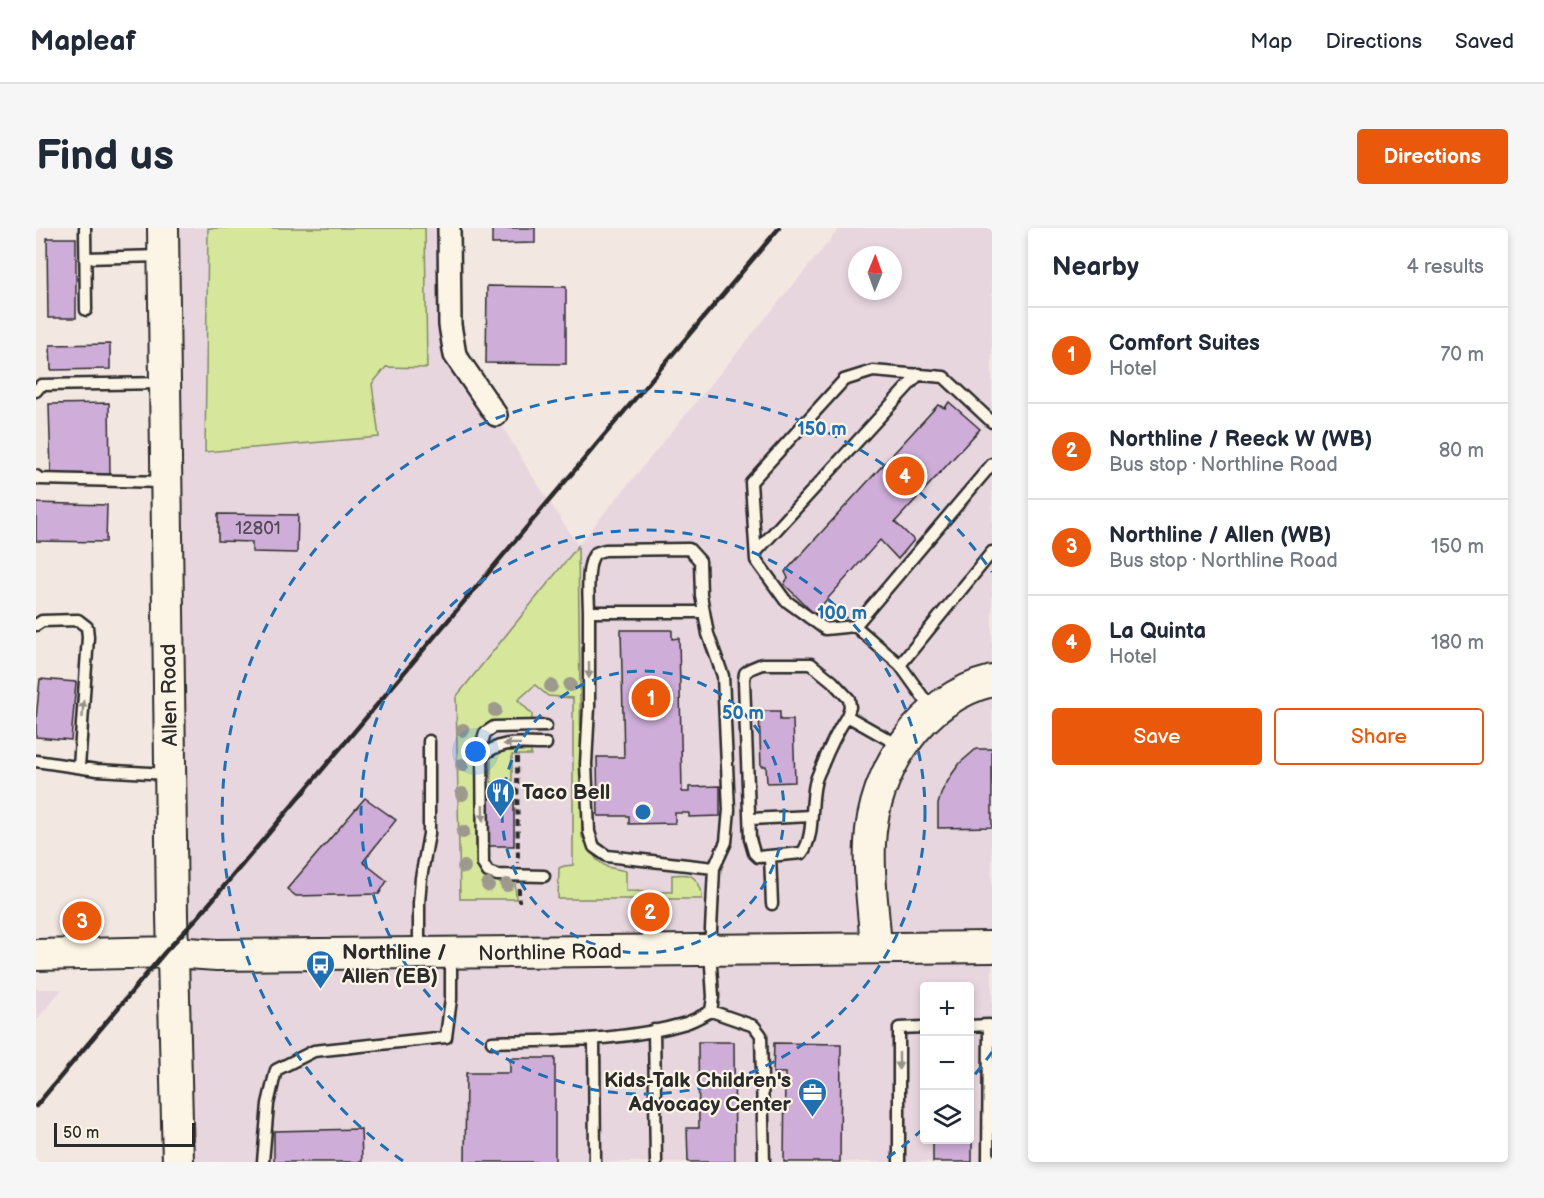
<!DOCTYPE html>
<meta charset="utf-8">
<style>
:root{--surface:#fff;--page:#f6f6f7;--text:#1f2937;--muted:#747a83;--line:#e0e1e3;--accent:#ea580c}
body{margin:0;font-family:"Balsamiq Sans",sans-serif;background:var(--page);color:var(--text)}
.controls{position:absolute;right:18px;bottom:18px;display:grid;overflow:hidden;border-radius:6px;box-shadow:0 3px 9px #0003}
.controls button{width:54px;height:54px;display:grid;place-items:center;padding:0;border:0;border-bottom:2px solid var(--line);background:var(--surface);color:var(--text);font:30px sans-serif}
.compass{position:absolute;left:812px;top:18px;width:54px;height:54px;border-radius:50%;background:var(--surface);box-shadow:0 3px 9px #0003;rotate:1deg}
.scale{position:absolute;left:18px;bottom:15px;width:141px;box-sizing:border-box;padding-left:6px;border:3px solid #2b2b2b;border-top:0;font-size:16px;line-height:21px;white-space:nowrap;color:#2b2b2b;-webkit-text-stroke:4px #fcf5e5;paint-order:stroke}
.you{position:absolute;left:440px;top:524px;width:21px;height:21px;margin:-15px;border:4px solid #fff;border-radius:50%;background:#1a73e8;box-shadow:0 0 0 9px #1a73e833}
.badge{display:grid;place-items:center;width:39px;height:39px;border-radius:50%;background:var(--accent);color:#fff;font-size:20px;font-weight:700}
.pin{position:absolute;translate:-50% -50%;border:3px solid #fff;box-shadow:0 2px 6px #0006}
.list{margin:0;padding:0;list-style:none}
h2{display:flex;justify-content:space-between;align-items:center;height:78px;margin:0;padding:0 24px;font-size:26px}
h2 small{font-size:20px;font-weight:400;color:var(--muted)}
.list li{display:grid;grid-template-columns:39px 1fr auto;gap:18px;align-items:center;box-sizing:border-box;height:96px;padding:0 24px;border-top:2px solid var(--line)}
.list b{display:block;font-size:22px;white-space:nowrap}
.list p{margin:0;font-size:20px;white-space:nowrap;color:var(--muted)}
.list em{font-size:20px;font-style:normal;color:var(--muted)}
.actions{display:flex;gap:12px;padding:18px 24px}
.actions a{flex:1;padding:14px 0;border:2px solid var(--accent);border-radius:6px;text-align:center;font-size:21px;color:var(--accent)}
.actions .main{background:var(--accent);color:#fff}
.icon{flex:none;width:33px;height:33px;fill:none;stroke:currentColor;stroke-width:2;stroke-linecap:round;stroke-linejoin:round}
.map{position:relative;flex:none;width:956px;height:934px;overflow:hidden;border-radius:6px}
header{display:flex;align-items:center;gap:36px;box-sizing:border-box;height:84px;padding:0 30px;background:var(--surface);border-bottom:2px solid var(--line)}
header strong{font-size:28px}
nav{display:flex;gap:33px;margin-inline-start:auto;font-size:21px}
.intro{display:flex;align-items:center;justify-content:space-between;box-sizing:border-box;height:144px;padding:0 36px}
h1{margin:0;font-size:42px}
.button{padding:15px 27px;border-radius:6px;background:var(--accent);color:#fff;font-size:21px;font-weight:700}
main{display:flex;gap:36px;padding:0 36px}
aside{flex:1;background:var(--surface);border-radius:6px;box-shadow:0 3px 9px #0003}
.map>svg:first-child{display:block}
</style>
<header>
<strong>Mapleaf</strong>
<nav><a>Map</a><a>Directions</a><a>Saved</a></nav>
</header>
<div class="intro"><h1>Find us</h1><a class="button">Directions</a></div>
<main>
<div class="map">
<svg width="956" height="934" viewBox="0 0 956 934">
<rect width="100%" height="100%" fill="#f3e7e2"/>
<filter id="ink" filterUnits="userSpaceOnUse"><feTurbulence type="fractalNoise" baseFrequency=".0167" numOctaves="2"/><feDisplacementMap in="SourceGraphic" scale="12" xChannelSelector="R" yChannelSelector="G"/><feConvolveMatrix kernelMatrix="1 2 1 2 8 2 1 2 1" color-interpolation-filters="sRGB"/></filter>
<g filter="url(#ink)">
<path fill="#e8d6df" fill-rule="evenodd" d="M127,0H413L414,97L460,187L493,243L542,317L804,0H956V934H142ZM821,27H857V63H821ZM888,758H933V912H888Z
M0,761H26L0,793Z"/>
<path fill="#d6e79b" stroke="#808963" stroke-width="1.5" d="M172,0H389L391,140L350,139L336,156L343,209L169,224Z
M542,318L546,609L561,632L571,639L590,643V663L636,664V647C641,647 647,646 652,647C661,649 667,662 666,671H522L523,640L528,638L537,637V470L512,468L499,457L482,472L496,486V492L455,494C447,497 443,502 440,510V634C447,657 460,653 479,653L480,671H424L420,469Z
M461,523H495V527H476V555L455,554V528Z"/>
<path fill="#ceadd8" stroke="#2b2b2b" stroke-width="1.5" d="M456,0H499V15L456,16Z
M11,10H40V90H12Z
M451,58L530,59V136L450,135Z
M74,116V141L15,142L14,117Z
M913,174L944,201L859,294L878,312L862,331L844,312L778,386L748,356L752,350L749,344L902,177L909,180Z
M73,175L74,246L15,247L13,176Z
M0,275L71,277L70,314L0,313Z
M182,286L262,287L261,325L216,324V314L182,313Z
M585,402H636V411L643,410L646,564H653V559L684,558V588L653,589V585H639V595L593,596V588H562L561,529H588Z
M4,451L40,454L35,512L0,509V491Z
M723,483H744V492H757L759,554L731,555L730,538H725Z
M940,521H956V599L902,600V576L906,563L916,546L924,535Z
M453,561H478V618H453Z
M329,570L360,592L327,634L351,653L343,666L260,668L251,661Z
M662,814H698L699,934H652L651,900H663Z
M738,815L805,816L804,934H748L749,845H737Z
M474,830H519V934H429L430,845H474Z
M933,885H936V934H897V912H933Z
M325,901L326,934H238V903Z"/>
<g fill="none" stroke-linecap="round" stroke-linejoin="round">
<defs>
<path id="lane" d="M49,0L50,82
M50,30L124,28
M0,163L5,157L129,155
M0,248L4,251L127,254
M720,324L883,146
M553,384V479L550,536L553,604L558,619L571,628L678,640
M0,397L6,393L42,392L51,399L52,409L43,539
M819,398L789,401L749,372L720,332L715,254L808,152L837,143L908,149L956,194
M864,437L956,324
M897,483L864,437L819,398L956,236
M811,488L814,479L813,471L796,453L775,436H726L714,441L709,445L708,453L714,611L718,625L722,629L766,625C779,609 774,577 779,556C780,550 783,544 786,538C793,520 801,504 811,488L866,519
M446,528C466,511 485,516 510,516
M0,533L61,542L131,546
M714,591L775,588
M734,628L736,676
M508,648L461,647L452,644L447,636L446,515L449,505L458,499L510,498
M383,722V675L385,650L393,606V513
M675,783L718,798L725,807L728,934
M933,798L953,797L952,934
M618,802L620,934
M558,811L559,934
M456,814C520,812 587,814 650,795C659,792 667,787 675,783L677,769L674,722L678,640L690,614L693,582L687,448L672,406L665,367L664,333L653,321L569,322C566,323 563,323 560,325C549,334 553,370 553,384H668
M227,934L232,876L240,842L278,823L410,809L415,771V728
M863,934V800L888,799"/>
<path id="street" d="M413,0L414,97L419,127L460,187"/>
<path id="secondary" d="M127,0L136,687L142,934
M840,720C838,685 832,649 834,615C837,544 885,470 956,453
M0,727L137,724L181,727L956,719"/>
</defs>
<use href="#lane" stroke="#2b2b2b" stroke-width="15"/>
<use href="#street" stroke="#2b2b2b" stroke-width="26"/>
<use href="#secondary" stroke="#2b2b2b" stroke-width="34"/>
<path stroke="#2b2b2b" stroke-width="4" stroke-dasharray="6 4.5" stroke-linecap="butt" d="M481,529L482,635
M483,660V674"/>
<use href="#lane" stroke="#fcf5e5" stroke-width="10"/>
<use href="#street" stroke="#fcf5e5" stroke-width="21"/>
<use href="#secondary" stroke="#fcf5e5" stroke-width="30"/>
<path stroke="#2b2b2b" stroke-width="4.5" d="M0,878L129,724L162,689L743,0"/>
</g>
<g fill="#9d998d">
<circle cx="534" cy="457" r="7"/>
<circle cx="515" cy="458" r="7"/>
<circle cx="459" cy="482" r="7"/>
<circle cx="427" cy="502" r="7"/>
<circle cx="426" cy="537" r="7"/>
<circle cx="426" cy="566" r="7"/>
<circle cx="427" cy="604" r="7"/>
<circle cx="428" cy="639" r="7"/>
<circle cx="452" cy="657" r="7"/>
<circle cx="471" cy="657" r="7"/>
</g>
<defs><path id="oneway-solid" d="M-6-.8H1V-3.2L6.5 0L1 3.2V.8H-6Z" transform="scale(1.5)"/></defs>
<g fill="#949088">
<use href="#oneway-solid" transform="translate(553 442) rotate(90)"/>
<use href="#oneway-solid" transform="translate(47 481) rotate(-86)"/>
<use href="#oneway-solid" transform="translate(476 516) rotate(179)"/>
<use href="#oneway-solid" transform="translate(447 585) rotate(89)"/>
<use href="#oneway-solid" transform="translate(863 833) rotate(90)"/>
</g>
</g>
<g fill="none" stroke="#1f6fb2" stroke-width="3" stroke-dasharray="10 8">
<circle cx="607" cy="584" r="141"/>
<circle cx="607" cy="584" r="282"/>
<path d="M956 824A423 423 0 0 1 936 850M887 901A423 423 0 0 1 847 933M367 933A423 423 0 1 1 956 344"/>
</g>
<defs>
<symbol id="restaurant-pin" viewBox="-11 -11 22 30"><path d="M0 17L-7.5 6A9.5 9.5 0 1 1 7.5 6Z" fill="#1f6fb2" stroke="#fcf5e5"/><path d="M-5-6h1v4h1v-4h1v4h1v-4h1v5L-1.5 .5V6h-2V.5L-5-1ZM5-6V6H3V1.5H1.5Q1.5-4 5-6Z" fill="#fff"/></symbol>
<symbol id="bus-pin" viewBox="-11 -11 22 30"><path d="M0 17L-7.5 6A9.5 9.5 0 1 1 7.5 6Z" fill="#1f6fb2" stroke="#fcf5e5"/><path d="M-5-6H5V4H4V6H2V4H-2V6H-4V4H-5ZM-3.5-4V0h7V-4ZM-3.5 1.2v1.5H-2V1.2ZM2 1.2v1.5H3.5V1.2Z" fill="#fff"/></symbol>
<symbol id="office-pin" viewBox="-11 -11 22 30"><path d="M0 17L-7.5 6A9.5 9.5 0 1 1 7.5 6Z" fill="#1f6fb2" stroke="#fcf5e5"/><path d="M-6-3h4V-5.5h4V-3h4V5H-6ZM-1-4.5V-3h2v-1.5ZM-6 0V1H6V0Z" fill="#fff"/></symbol>
</defs>
<g fill-rule="evenodd">
<use href="#restaurant-pin" x="448" y="548" width="33" height="45"/>
<use href="#bus-pin" x="268" y="720" width="33" height="45"/>
<use href="#office-pin" x="760" y="848" width="33" height="45"/>
</g>
<g text-anchor="middle" stroke-width="4.5" stroke-linejoin="round" paint-order="stroke">
<g font-size="18" fill="#544c56">
<text x="222" y="306">12801</text>
</g>
<g font-size="21" fill="#2b2b2b" stroke="#fcf5e5">
<text transform="translate(133 467) rotate(-91)" y="7">Allen Road</text>
<text transform="translate(514 724) rotate(-1)" y="7">Northline Road</text>
</g>
<g font-size="21" font-weight="bold" fill="#2b2b2b" stroke="#fcf5e5" text-anchor="start">
<text x="486" y="571">Taco Bell</text>
<text x="306" y="731">Northline /<tspan x="306" dy="24">Allen (EB)</tspan></text>
<text x="755" y="859" text-anchor="end">Kids-Talk Children's<tspan x="755" dy="24">Advocacy Center</tspan></text>
</g>
</g>
<circle cx="607" cy="584" r="9" fill="#1f6fb2" stroke="#fcf5e5" stroke-width="3"/>
<g font-size="18" text-anchor="middle" font-weight="bold" fill="#1f6fb2" stroke="#fcf5e5" stroke-width="4.5" stroke-linejoin="round" paint-order="stroke">
<text x="786" y="207">150 m</text>
<text x="806" y="391">100 m</text>
<text x="707" y="491">50 m</text>
</g>
</svg>
<div class="controls">
<button>+</button>
<button>−</button>
<button><svg class="icon" aria-label="layers" viewBox="0 0 24 24"><path d="M12 4l9 5-9 5-9-5zM3 14l9 5 9-5"/></svg></button>
</div>
<svg class="compass" viewBox="-18 -18 36 36"><path d="M0-13l5 13h-10z" fill="#e53935"/><path d="M0 13l5-13h-10z" fill="#747a83"/></svg>
<div class="scale">50 m</div>
<div class="you"></div>
<div class="pin badge" style="left:615px;top:470px">1</div>
<div class="pin badge" style="left:614px;top:684px">2</div>
<div class="pin badge" style="left:46px;top:693px">3</div>
<div class="pin badge" style="left:869px;top:248px">4</div>
</div>
<aside>
<h2>Nearby<small>4 results</small></h2>
<ul class="list">
<li><span class="badge">1</span><div><b>Comfort Suites</b><p>Hotel</p></div><em>70 m</em></li>
<li><span class="badge">2</span><div><b>Northline / Reeck W (WB)</b><p>Bus stop · Northline Road</p></div><em>80 m</em></li>
<li><span class="badge">3</span><div><b>Northline / Allen (WB)</b><p>Bus stop · Northline Road</p></div><em>150 m</em></li>
<li><span class="badge">4</span><div><b>La Quinta</b><p>Hotel</p></div><em>180 m</em></li>
</ul>
<div class="actions"><a class="main">Save</a><a>Share</a></div>
</aside>
</main>
